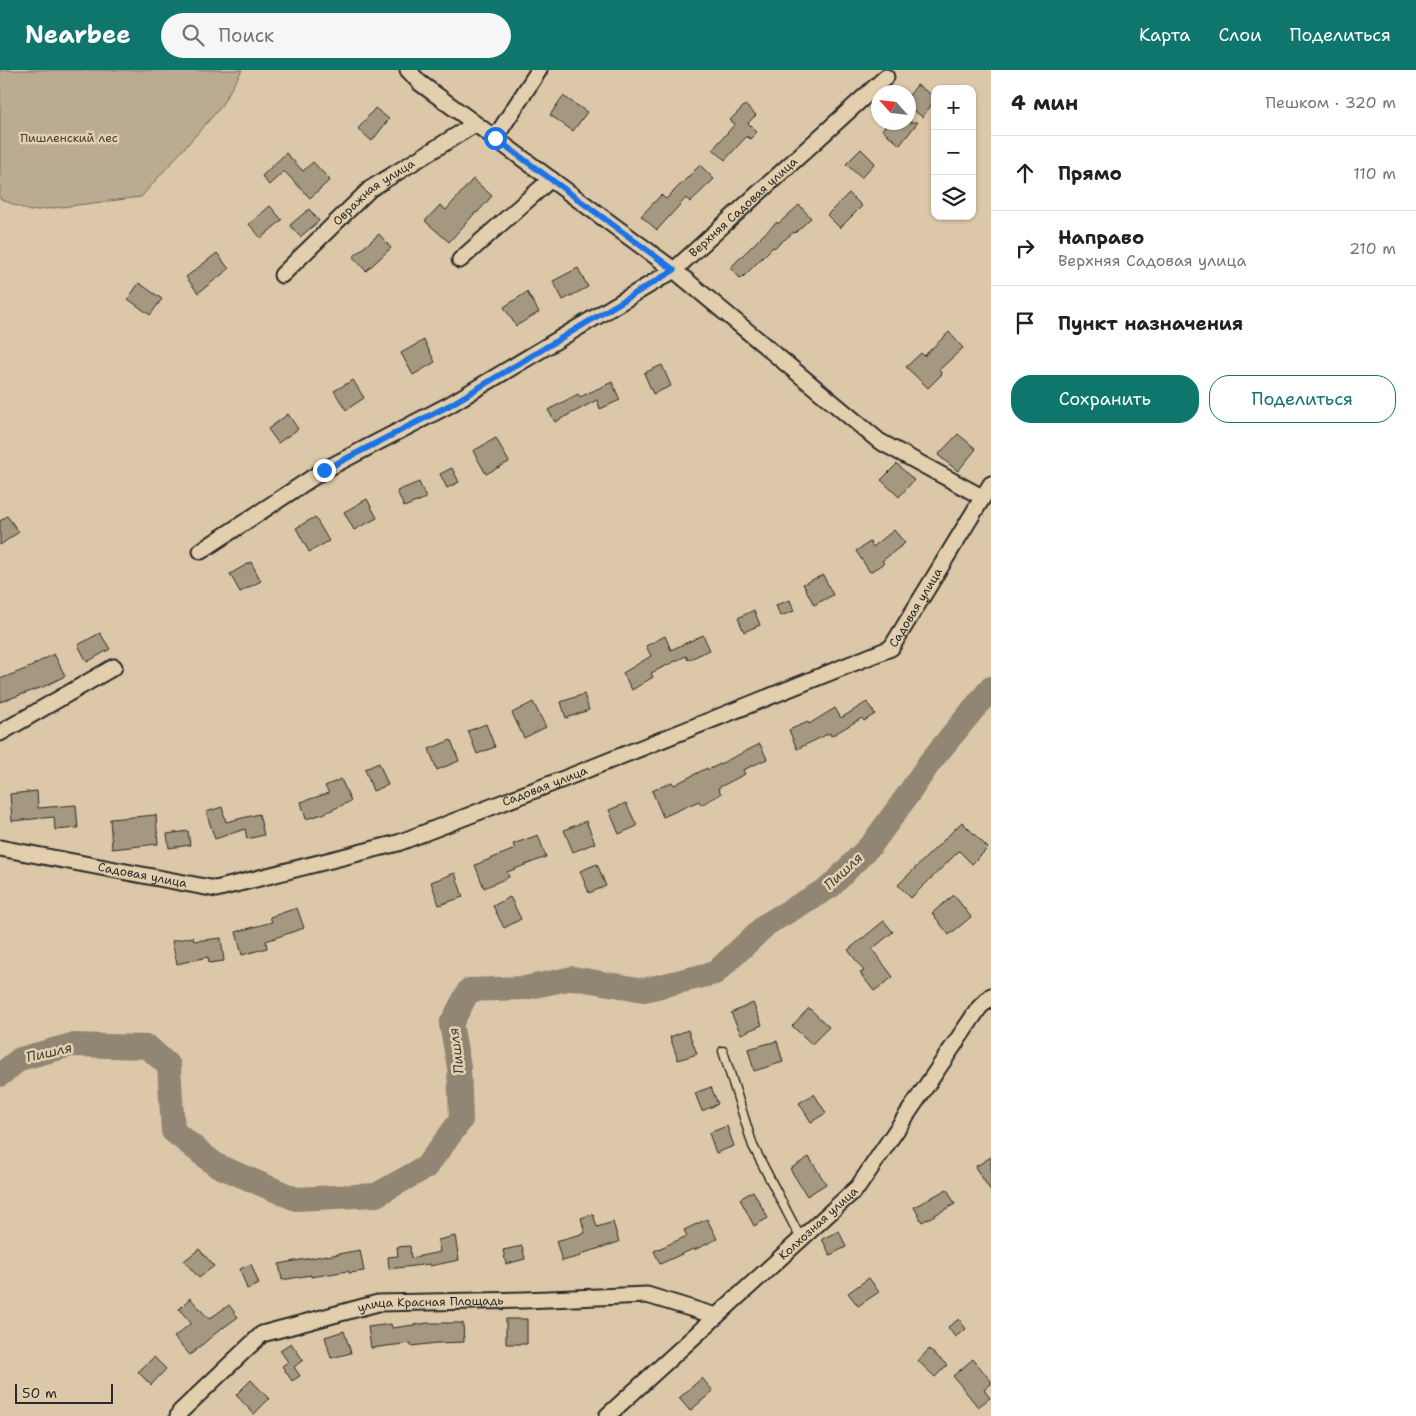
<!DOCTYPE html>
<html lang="ru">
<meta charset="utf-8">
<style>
:root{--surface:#fff;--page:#f6f6f6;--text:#202124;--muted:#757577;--line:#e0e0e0;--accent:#0f766e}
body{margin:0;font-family:"Shantell Sans",sans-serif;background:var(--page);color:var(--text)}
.controls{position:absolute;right:15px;top:15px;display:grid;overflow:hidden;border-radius:10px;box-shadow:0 1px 4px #0004}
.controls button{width:45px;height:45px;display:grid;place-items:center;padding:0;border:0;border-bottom:1px solid var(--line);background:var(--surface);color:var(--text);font:25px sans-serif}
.compass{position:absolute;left:871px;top:15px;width:45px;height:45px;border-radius:50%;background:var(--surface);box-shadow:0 1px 4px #0004;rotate:297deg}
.scale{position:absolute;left:15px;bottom:12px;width:98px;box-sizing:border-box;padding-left:5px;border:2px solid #2b2b2b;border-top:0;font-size:14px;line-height:18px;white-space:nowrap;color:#2b2b2b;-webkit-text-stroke:4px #e3cfad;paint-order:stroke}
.stop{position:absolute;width:15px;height:15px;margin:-11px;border:4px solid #1a73e8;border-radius:50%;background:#fff}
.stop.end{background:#1a73e8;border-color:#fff;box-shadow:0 1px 5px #0008}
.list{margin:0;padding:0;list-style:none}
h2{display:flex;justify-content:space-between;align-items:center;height:65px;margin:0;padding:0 20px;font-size:21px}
h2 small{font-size:16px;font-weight:400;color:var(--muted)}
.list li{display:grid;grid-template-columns:32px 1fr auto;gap:15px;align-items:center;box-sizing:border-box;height:75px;padding:0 20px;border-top:1px solid var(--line)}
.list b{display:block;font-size:19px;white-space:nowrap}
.list p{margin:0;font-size:16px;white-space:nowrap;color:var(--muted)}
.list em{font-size:16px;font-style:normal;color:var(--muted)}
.actions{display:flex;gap:10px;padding:15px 20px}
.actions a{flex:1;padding:11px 0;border:1px solid var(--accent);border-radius:20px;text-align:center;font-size:18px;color:var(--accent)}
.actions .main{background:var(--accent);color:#fff}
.icon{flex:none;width:28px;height:28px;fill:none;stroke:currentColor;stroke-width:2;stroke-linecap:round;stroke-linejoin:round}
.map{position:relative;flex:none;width:991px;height:1346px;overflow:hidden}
header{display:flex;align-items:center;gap:30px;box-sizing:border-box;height:70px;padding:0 25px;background:var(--accent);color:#fff}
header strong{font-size:24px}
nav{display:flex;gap:28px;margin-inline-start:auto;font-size:18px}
.search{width:350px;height:45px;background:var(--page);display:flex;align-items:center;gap:12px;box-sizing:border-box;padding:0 18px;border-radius:28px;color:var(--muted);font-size:19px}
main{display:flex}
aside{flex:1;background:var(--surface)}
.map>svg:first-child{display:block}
</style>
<header>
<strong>Nearbee</strong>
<div class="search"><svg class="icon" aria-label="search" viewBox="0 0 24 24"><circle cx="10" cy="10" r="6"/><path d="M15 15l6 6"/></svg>Поиск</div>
<nav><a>Карта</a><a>Слои</a><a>Поделиться</a></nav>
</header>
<main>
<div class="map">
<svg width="991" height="1346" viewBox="0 0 991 1346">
<rect width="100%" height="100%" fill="#dcc8a8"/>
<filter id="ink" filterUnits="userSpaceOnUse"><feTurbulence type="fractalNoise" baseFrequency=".02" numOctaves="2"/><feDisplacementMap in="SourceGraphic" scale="10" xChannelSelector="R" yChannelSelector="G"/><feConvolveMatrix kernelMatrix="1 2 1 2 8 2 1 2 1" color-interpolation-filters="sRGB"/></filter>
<g filter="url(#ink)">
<path fill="#bbab91" stroke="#736b5e" d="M0,0H242L220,38L141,127L30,141L0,129Z"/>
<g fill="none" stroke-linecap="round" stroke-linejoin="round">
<path stroke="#918673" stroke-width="24" d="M0,1005L20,989L71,975L148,977L169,996L173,1061L216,1095L296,1129L376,1125L426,1097L461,1050L459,997L451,954L469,920L525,918L573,908L644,920L715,903L767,854L830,817L872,774L907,726L930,692L991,618"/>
</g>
<path fill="#a49881" stroke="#2b2b2b" d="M917,15L935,27V29L923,47L908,37V27Z
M563,26L587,42L573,61L550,45Z
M745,35L756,45L748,53L757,62L750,69L747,66L725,90L713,79L735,54L730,50Z
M375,38L389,49L372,71L358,59Z
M888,52H918L900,75L882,60Z
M861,79L875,93L861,108L846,94Z
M286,83L303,101L313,92L330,110L310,128L284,101L269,115L262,106Z
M700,95L714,109L690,132L686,128L657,160L641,146L661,125L666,129Z
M473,109L492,126L477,143L476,142L449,172L425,151L440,135L446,140Z
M849,123L862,136L840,158L827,145Z
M799,135L811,148L795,163L794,162L774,178L773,177L741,209L730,198L763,165L777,152L778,154Z
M270,136L282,150L261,168L249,154Z
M309,139L319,151L300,167L290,155Z
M379,164L391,178L366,201L353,187Z
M217,183L229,199L198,223L186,207Z
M578,198L588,217L563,230L553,211Z
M139,213L162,229L150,245L128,229Z
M527,222L539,242L516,256L504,237Z
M949,262L963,278L939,300L942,304L928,318L906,297L921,283L924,286Z
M424,270L435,292L413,305L401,283Z
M662,295L671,316L653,324L644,303Z
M353,310L364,328L346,340L334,321Z
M612,312L620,330L600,339L597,330L555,352L548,340L578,324L580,327Z
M288,344L298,359L278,373L268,359Z
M958,364L976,379L958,401L938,385Z
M496,368L509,392L486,404L473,381Z
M897,394L914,410L899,427L881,410Z
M452,398L459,412L447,418L440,404Z
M419,412L426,428L404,437L397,421Z
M367,429L377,448L354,460L344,442Z
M7,446L19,462L0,475V451Z
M315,447L329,471L309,482L296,458Z
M894,460L905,473L882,491L884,493L870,502L856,481L870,472L873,477Z
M251,492L261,511L240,522L230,504Z
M823,505L833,525L814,535L803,514Z
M790,530L794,541L780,546L776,535Z
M754,540L760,555L744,562L738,548Z
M100,563L110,579L87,592L78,575Z
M703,565L710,580L688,590L686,586L651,603L653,607L632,620L623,603L651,586L646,576L665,566L671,580Z
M54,584L65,606L43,617L0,632V609L33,596V595Z
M584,624L589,640L566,648L561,632Z
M533,632L546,657L524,668L512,643Z
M867,632L875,644L864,651L862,648L831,666L830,663L797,679L789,660L808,652L809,654L835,638L841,648Z
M486,654L495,677L477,684L468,661Z
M451,670L459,691L437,700L429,679Z
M760,674L767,689L743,700L745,704L718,718L721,724L701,735L699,731L663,747L652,721L672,712L674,715L707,698L708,700Z
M379,693L388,715L373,721L365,699Z
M341,709L351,731L323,744L306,749L301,732L329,723L325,716Z
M37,721L38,738L76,735L78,758L55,760L54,747L12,751L10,724Z
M626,733L637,756L619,764L609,740Z
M222,737L226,752L259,744L264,765L247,769L245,759L215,769L206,742Z
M156,745L158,774L112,779L110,749Z
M586,751L595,773L573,782L564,760Z
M962,752L988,778L972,794L959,781L911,828L898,815Z
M188,761L190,775L169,778L167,764Z
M538,765L546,787L507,802L509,807L484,818L475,795L515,779L513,774Z
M597,794L606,816L589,823L580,801Z
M455,803L463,827L439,835L431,812Z
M954,825L971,847L949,865L932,843Z
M510,827L521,849L504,858L493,836Z
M297,838L304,858L266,871L267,878L242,885L236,862L272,852L270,847Z
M884,851L893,862L872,879L893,907L874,921L860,903L864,901L848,880Z
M193,867L194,871L221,868L224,891L209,893L208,887L177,894L172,871Z
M753,933L762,955L741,964L731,943Z
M809,938L829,957L812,974L792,956Z
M688,960L697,984L678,990L670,967Z
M777,971L783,992L754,1001L748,979Z
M711,1017L718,1034L702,1041L695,1023Z
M814,1024L826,1043L811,1052L799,1033Z
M727,1056L734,1076L716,1083L709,1063Z
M809,1087L826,1114L807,1126L790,1099Z
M991,1087V1121L975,1097Z
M947,1119L955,1134L922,1152L914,1137Z
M753,1121L768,1148L754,1156L740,1129Z
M593,1144L597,1157L613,1152L619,1172L581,1184V1186L562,1191L556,1171L585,1163L581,1148Z
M707,1149L717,1169L694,1180L693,1179L660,1194L654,1181L687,1166L684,1160Z
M839,1161L846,1177L830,1185L822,1169Z
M455,1166L459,1190L430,1196V1194L389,1199L388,1187L398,1186L397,1177L410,1176L411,1188L440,1182L438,1170Z
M522,1176L525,1189L506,1194L503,1180Z
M199,1179L214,1196L199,1208L184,1191Z
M360,1180L364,1201L349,1203L348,1201L311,1207V1205L282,1210L279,1194L327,1185V1186Z
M251,1194L259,1214L247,1219L240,1199Z
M869,1208L879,1222L858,1236L848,1223Z
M190,1228L209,1249L229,1235L238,1247L223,1258V1257L190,1285L174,1267L191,1253L179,1239Z
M506,1249H527V1274H506Z
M959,1249L966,1259L955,1267L948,1257Z
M428,1253H463L464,1272L437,1273L411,1276V1273L371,1278L368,1257L391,1254L392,1258Z
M344,1261L351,1283L331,1288L325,1267Z
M291,1273L303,1290L294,1297L300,1306L292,1311L282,1296L288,1292L280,1280Z
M929,1279L947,1295L935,1307L918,1291Z
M154,1287L166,1299L151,1315L138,1302Z
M973,1289L991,1311V1314L984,1320L990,1328L978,1337L953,1306Z
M702,1308L713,1321L690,1341L679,1328Z
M251,1310L269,1329L254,1344L236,1325Z"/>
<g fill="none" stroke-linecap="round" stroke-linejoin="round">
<defs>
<path id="service" d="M723,981L753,1076L801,1169"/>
<g id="minor">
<path d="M408,0L420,13L674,200L879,371L982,427"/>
<path d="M495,68L539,0"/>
<path d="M460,190L551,109"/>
<path id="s1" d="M282,205L370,119L475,54"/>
<path id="s2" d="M201,481L324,400L449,335L674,200L886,7"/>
<path d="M0,663L114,597"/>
<path id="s3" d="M0,778L216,819L398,773L566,708L891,578L991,414"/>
<path id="s4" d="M178,1346L180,1342L262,1264L378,1233L524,1230L647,1225L716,1246"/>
<path id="s5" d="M607,1346L858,1117L979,938L991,926"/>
</g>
</defs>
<use href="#service" stroke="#2b2b2b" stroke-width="11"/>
<use href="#minor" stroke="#2b2b2b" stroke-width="19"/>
<use href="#service" stroke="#e3cfad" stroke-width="8"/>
<use href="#minor" stroke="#e3cfad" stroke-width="15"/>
</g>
</g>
<g fill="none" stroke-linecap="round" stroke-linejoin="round" filter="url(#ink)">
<path stroke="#1a73e8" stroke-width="6" d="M324,400L450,335L674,200L495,68"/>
</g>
<g text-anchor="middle" stroke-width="5" stroke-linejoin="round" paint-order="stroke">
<g font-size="12" fill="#413e3a" stroke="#e3cfad">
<text x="69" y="72">Пишленский лес</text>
</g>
<g font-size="12" fill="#2b2b2b" stroke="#e3cfad">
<text dy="4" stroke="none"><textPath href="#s1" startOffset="124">Овражная улица</textPath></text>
<text dy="4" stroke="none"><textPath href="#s2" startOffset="644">Верхняя Садовая улица</textPath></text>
<text dy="4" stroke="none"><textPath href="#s3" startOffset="985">Садовая улица</textPath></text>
<text dy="4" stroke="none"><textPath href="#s3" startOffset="565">Садовая улица</textPath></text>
<text dy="4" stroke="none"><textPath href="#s3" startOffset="145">Садовая улица</textPath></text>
<text dy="4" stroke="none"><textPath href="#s5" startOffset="286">Колхозная улица</textPath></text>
<text dy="4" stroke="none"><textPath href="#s4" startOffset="290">улица Красная Площадь</textPath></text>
</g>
<g font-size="14" font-style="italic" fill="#44423d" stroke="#e3cfad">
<text transform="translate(843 801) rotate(-43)" y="5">Пишля</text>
<text transform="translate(456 981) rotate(-97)" y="5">Пишля</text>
<text transform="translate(49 982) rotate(-13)" y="5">Пишля</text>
</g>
</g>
</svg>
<div class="controls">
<button>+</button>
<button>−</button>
<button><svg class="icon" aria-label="layers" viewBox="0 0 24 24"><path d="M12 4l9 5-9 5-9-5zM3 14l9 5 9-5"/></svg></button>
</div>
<svg class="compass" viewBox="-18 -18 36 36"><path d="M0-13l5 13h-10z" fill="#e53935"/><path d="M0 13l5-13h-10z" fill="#757577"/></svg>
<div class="scale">50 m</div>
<div class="stop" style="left:495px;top:68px"></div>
<div class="stop end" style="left:324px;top:400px"></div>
</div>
<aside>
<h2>4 мин<small>Пешком · 320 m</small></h2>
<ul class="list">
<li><svg class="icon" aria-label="ahead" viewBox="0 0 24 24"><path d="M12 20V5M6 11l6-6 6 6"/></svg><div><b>Прямо</b></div><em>110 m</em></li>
<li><svg class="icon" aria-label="right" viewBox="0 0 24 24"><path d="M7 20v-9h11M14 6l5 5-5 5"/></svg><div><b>Направо</b><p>Верхняя Садовая улица</p></div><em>210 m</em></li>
<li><svg class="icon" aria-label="arrive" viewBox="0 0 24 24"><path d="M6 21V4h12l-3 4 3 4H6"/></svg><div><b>Пункт назначения</b></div></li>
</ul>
<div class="actions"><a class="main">Сохранить</a><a>Поделиться</a></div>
</aside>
</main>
